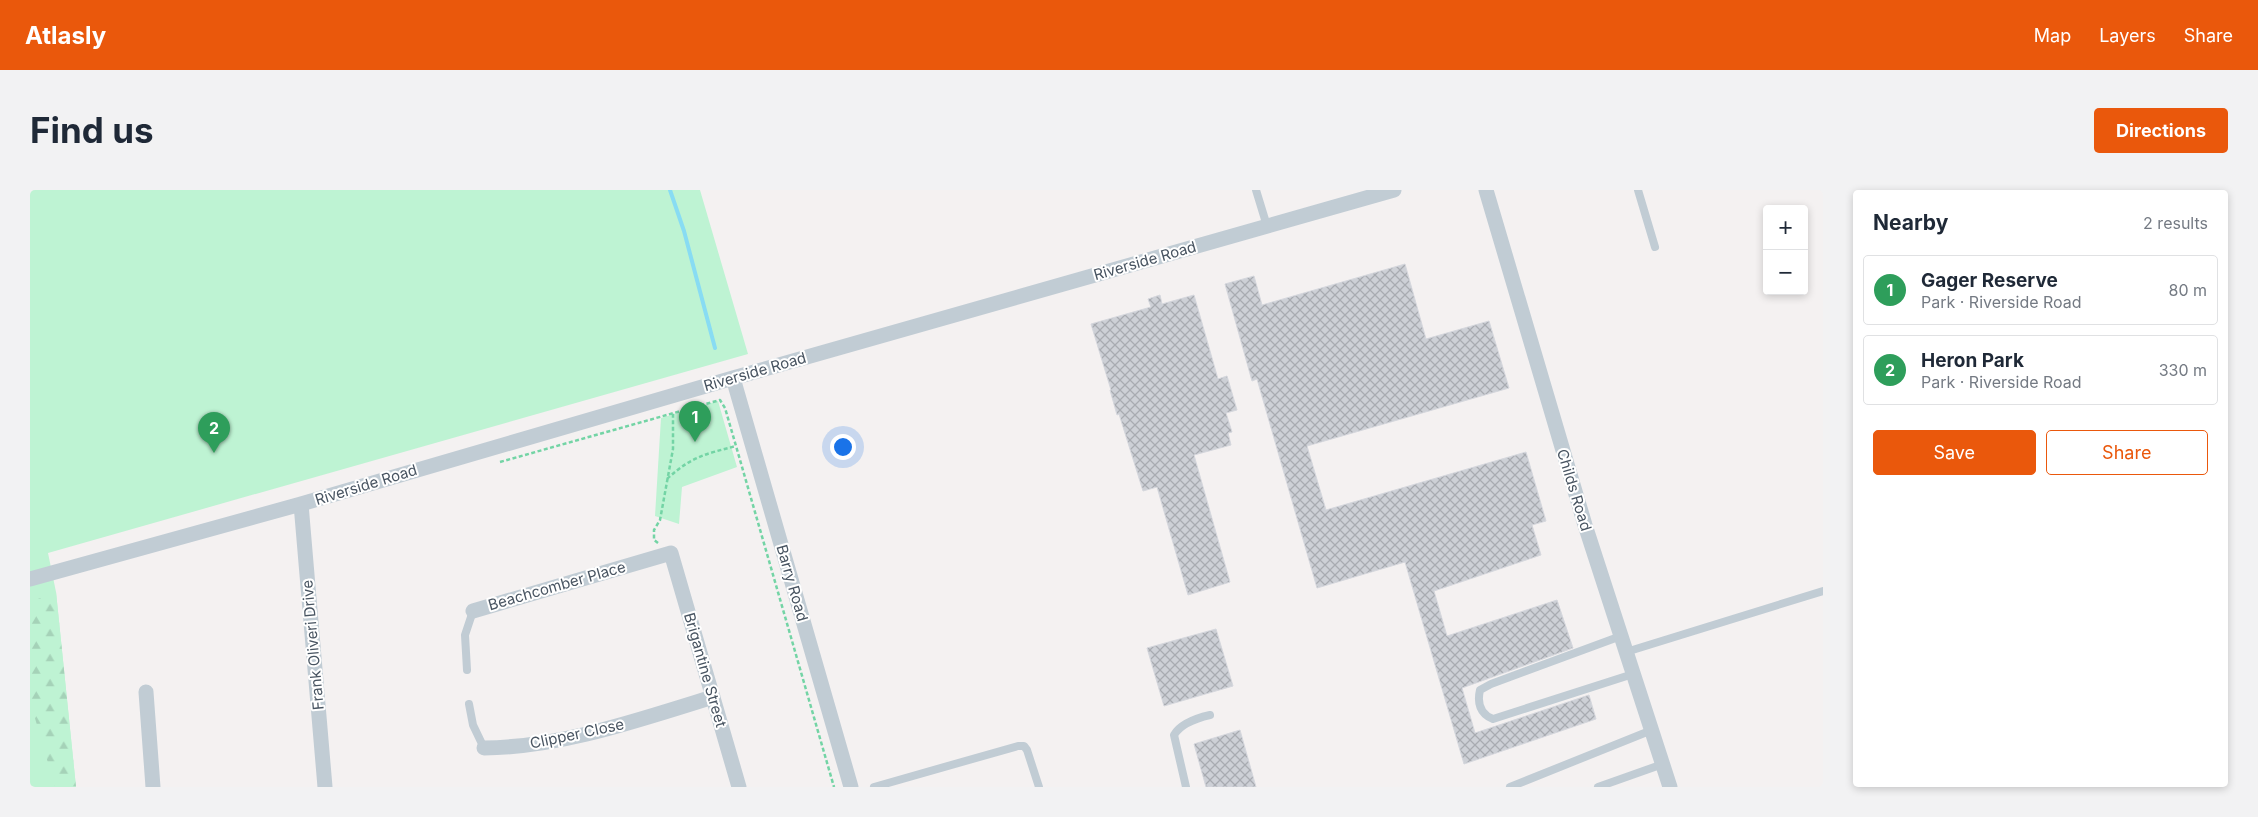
<!DOCTYPE html>
<meta charset="utf-8">
<style>
:root{--surface:#fff;--page:#f2f2f3;--text:#1f2937;--muted:#747a83;--line:#e0e1e3;--accent:#ea580c}
body{margin:0;font-family:Inter,sans-serif;background:var(--page);color:var(--text)}
.controls{position:absolute;right:15px;top:15px;display:grid;overflow:hidden;border-radius:5px;box-shadow:0 2px 8px #0003}
.controls button{width:45px;height:45px;display:grid;place-items:center;padding:0;border:0;border-bottom:1px solid var(--line);background:var(--surface);color:var(--text);font:25px sans-serif}
.you{position:absolute;left:812px;top:256px;width:18px;height:18px;margin:-12px;border:4px solid #fff;border-radius:50%;background:#1a73e8;box-shadow:0 0 0 8px #1a73e833}
.badge{display:grid;place-items:center;width:32px;height:32px;border-radius:50%;background:var(--accent);color:#fff;font-size:16px;font-weight:700}
.pin{position:absolute;translate:-50% -41px;filter:drop-shadow(0 1px 2px #0008)}
.pin::after{content:'';position:absolute;top:26px;width:18px;height:15px;background:inherit;clip-path:polygon(0 0,100% 0,50% 100%)}
.list{margin:0;padding:0;list-style:none}
h2{display:flex;justify-content:space-between;align-items:center;height:65px;margin:0;padding:0 20px;font-size:21px}
h2 small{font-size:16px;font-weight:400;color:var(--muted)}
.list li{display:grid;grid-template-columns:32px 1fr auto;gap:15px;align-items:center;box-sizing:border-box;height:70px;margin:0 10px 10px;padding:0 10px;border:1px solid var(--line);border-radius:5px}
.list b{display:block;font-size:19px;white-space:nowrap}
.list p{margin:0;font-size:16px;white-space:nowrap;color:var(--muted)}
.list em{font-size:16px;font-style:normal;color:var(--muted)}
.actions{display:flex;gap:10px;padding:15px 20px}
.actions a{flex:1;padding:11px 0;border:1px solid var(--accent);border-radius:5px;text-align:center;font-size:18px;color:var(--accent)}
.actions .main{background:var(--accent);color:#fff}
.map{position:relative;flex:none;width:1793px;height:597px;overflow:hidden;border-radius:5px}
header{display:flex;align-items:center;gap:30px;box-sizing:border-box;height:70px;padding:0 25px;background:var(--accent);color:#fff}
header strong{font-size:24px}
nav{display:flex;gap:28px;margin-inline-start:auto;font-size:18px}
.intro{display:flex;align-items:center;justify-content:space-between;box-sizing:border-box;height:120px;padding:0 30px}
h1{margin:0;font-size:35px}
.button{padding:12px 22px;border-radius:5px;background:var(--accent);color:#fff;font-size:18px;font-weight:700}
main{display:flex;gap:30px;padding:0 30px}
aside{flex:1;background:var(--surface);border-radius:5px;box-shadow:0 2px 8px #0003}
.map>svg:first-child{display:block}
</style>
<header>
<strong>Atlasly</strong>
<nav><a>Map</a><a>Layers</a><a>Share</a></nav>
</header>
<div class="intro"><h1>Find us</h1><a class="button">Directions</a></div>
<main>
<div class="map">
<svg width="1793" height="597" viewBox="0 0 1793 597">
<defs>
<pattern id="forest-firs" width="22" height="20" patternUnits="userSpaceOnUse" patternTransform="scale(1.25)"><rect width="22" height="20" fill="#bef3d3"/><path d="M5 1l3.5 6h-7zM16 11l3.5 6h-7z" fill="#a5d2b8"/></pattern>
<pattern id="building-cross-hatch" width="8" height="8" patternUnits="userSpaceOnUse" patternTransform="scale(1.25)"><rect width="8" height="8" fill="#cdd0d6"/><path d="M0 0l8 8M0 8l8-8" fill="none" stroke="#a8abb1"/></pattern>
</defs>
<rect width="100%" height="100%" fill="#f4f1f1"/>
<path fill="#bef3d3" d="M0,0H670L718,164L18,363L26,402L46,597H0Z
M688,211L707,277L652,297L649,334L625,326L631,228Z"/>
<path fill="url(#forest-firs)" d="M26,402L46,597H25L0,511V412Z"/>
<g fill="none" stroke-linecap="round" stroke-linejoin="round">
<path stroke="#88dcf3" stroke-width="4" d="M640,0L654,41L685,158"/>
</g>
<path fill="url(#building-cross-hatch)" stroke="#d5d7dd" d="M1375,74L1396,149L1459,131L1479,198L1277,256L1296,320L1496,262L1516,331L1502,335L1511,365L1404,401L1417,446L1527,410L1543,458L1432,498L1445,543L1559,505L1566,529L1434,574L1375,372L1287,398L1227,189L1222,191L1195,94L1224,86L1232,115Z
M1130,105L1132,114L1164,105L1188,189L1197,186L1207,220L1196,223L1202,242L1198,243L1201,255L1164,265L1200,392L1158,405L1127,297L1113,301L1089,224L1087,225L1080,200H1081L1061,134L1121,117L1118,109Z
M1186,439L1203,496L1134,516L1117,458Z
M1210,540L1226,597H1176L1164,554Z"/>
<g fill="none" stroke-linecap="round" stroke-linejoin="round">
<path stroke="#73d4a5" stroke-width="2.5" stroke-dasharray="4 2.5" stroke-linecap="butt" d="M470,272L690,210L695,218L706,256L804,597
M637,289C662,266 676,264 706,256
M628,353L624,350V340L630,330L643,259V222"/>
<path stroke="#c1ccd4" stroke-width="8" d="M1226,0L1237,36
M1608,0L1625,57
M1591,446L1461,494L1450,500C1447,513 1450,524 1463,529L1603,484
M1596,462L1793,401
M437,480L435,445L443,421
M439,514L443,535L454,558
M844,597L988,556H994L997,560L1009,597
M1156,597L1144,545C1151,533 1167,528 1180,525
M1480,597L1622,540
M1568,597L1633,574"/>
<path stroke="#c1ccd4" stroke-width="15" d="M1456,0L1555,335L1640,597
M703,188L821,597
M271,314L295,597
M0,389L271,314L703,188L1364,0
M443,421L641,363L709,597
M116,502L123,597
M454,558C532,557 608,530 683,507"/>
</g>
<g text-anchor="middle" stroke-width="4" stroke-linejoin="round" paint-order="stroke">
<g font-size="15" fill="#485461" stroke="#fff">
<text transform="translate(1115 71) rotate(-16)" y="5">Riverside Road</text>
<text transform="translate(725 182) rotate(-16)" y="5">Riverside Road</text>
<text transform="translate(336 295) rotate(-17)" y="5">Riverside Road</text>
<text transform="translate(1544 300) rotate(73)" y="5">Childs Road</text>
<text transform="translate(762 393) rotate(74)" y="5">Barry Road</text>
<text transform="translate(527 396) rotate(-16)" y="5">Beachcomber Place</text>
<text transform="translate(283 455) rotate(-95)" y="5">Frank Oliveri Drive</text>
<text transform="translate(675 480) rotate(74)" y="5">Brigantine Street</text>
<text transform="translate(547 544) rotate(-12)" y="5">Clipper Close</text>
</g>
</g>
</svg>
<div class="controls">
<button>+</button>
<button>−</button>
</div>
<div class="you"></div>
<div class="pin badge" style="left:665px;top:252px;background:#2e9e5b">1</div>
<div class="pin badge" style="left:184px;top:263px;background:#2e9e5b">2</div>
</div>
<aside>
<h2>Nearby<small>2 results</small></h2>
<ul class="list">
<li><span class="badge" style="background:#2e9e5b">1</span><div><b>Gager Reserve</b><p>Park · Riverside Road</p></div><em>80 m</em></li>
<li><span class="badge" style="background:#2e9e5b">2</span><div><b>Heron Park</b><p>Park · Riverside Road</p></div><em>330 m</em></li>
</ul>
<div class="actions"><a class="main">Save</a><a>Share</a></div>
</aside>
</main>
